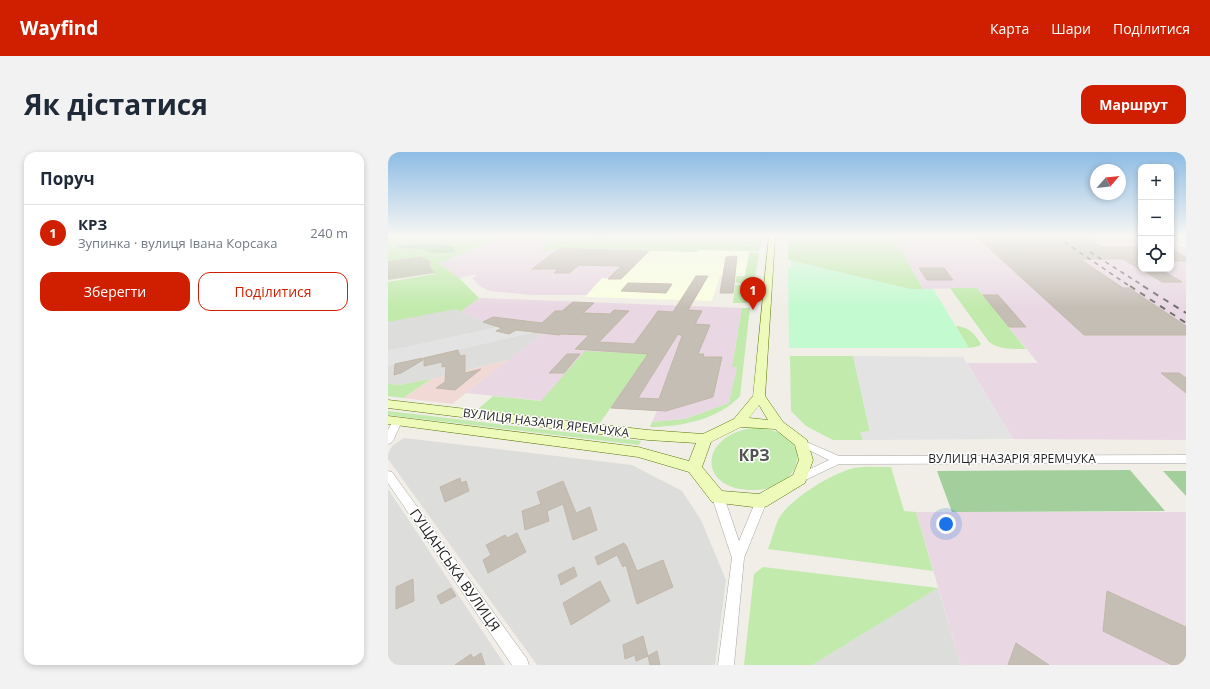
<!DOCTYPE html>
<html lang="uk">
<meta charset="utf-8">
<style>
:root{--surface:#fff;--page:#f2f2f3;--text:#1f2937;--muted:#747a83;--line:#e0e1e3;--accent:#cf1f00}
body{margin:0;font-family:"Open Sans",sans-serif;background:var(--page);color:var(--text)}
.controls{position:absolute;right:12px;top:12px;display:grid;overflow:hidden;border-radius:8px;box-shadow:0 2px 6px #0003}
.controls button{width:36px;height:36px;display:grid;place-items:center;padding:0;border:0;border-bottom:1px solid var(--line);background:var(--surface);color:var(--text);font:20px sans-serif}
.compass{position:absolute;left:702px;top:12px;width:36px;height:36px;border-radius:50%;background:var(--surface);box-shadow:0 2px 6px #0003;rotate:62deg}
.you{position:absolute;left:558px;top:372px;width:14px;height:14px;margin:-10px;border:3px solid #fff;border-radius:50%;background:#1a73e8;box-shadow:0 0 0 6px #1a73e833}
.badge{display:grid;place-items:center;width:26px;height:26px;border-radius:50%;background:var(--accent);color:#fff;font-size:13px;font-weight:700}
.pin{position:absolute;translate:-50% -33px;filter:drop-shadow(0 1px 2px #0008)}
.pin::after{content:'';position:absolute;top:21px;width:14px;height:12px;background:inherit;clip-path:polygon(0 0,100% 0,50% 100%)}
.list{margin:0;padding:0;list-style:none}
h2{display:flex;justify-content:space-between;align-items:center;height:52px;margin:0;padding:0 16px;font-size:17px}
h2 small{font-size:13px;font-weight:400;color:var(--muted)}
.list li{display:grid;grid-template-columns:26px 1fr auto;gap:12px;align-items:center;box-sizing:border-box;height:56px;padding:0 16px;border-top:1px solid var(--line)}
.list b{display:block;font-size:15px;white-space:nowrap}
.list p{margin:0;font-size:13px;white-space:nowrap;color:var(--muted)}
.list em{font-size:13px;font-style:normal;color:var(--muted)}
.actions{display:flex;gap:8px;padding:12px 16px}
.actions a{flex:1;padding:9px 0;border:1px solid var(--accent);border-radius:12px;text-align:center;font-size:14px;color:var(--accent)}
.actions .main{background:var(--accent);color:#fff}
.icon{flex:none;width:22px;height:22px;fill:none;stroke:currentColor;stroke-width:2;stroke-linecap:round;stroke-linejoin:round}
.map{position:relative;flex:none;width:798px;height:513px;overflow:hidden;border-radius:12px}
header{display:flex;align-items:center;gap:24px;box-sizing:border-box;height:56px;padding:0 20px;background:var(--accent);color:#fff}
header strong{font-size:19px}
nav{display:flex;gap:22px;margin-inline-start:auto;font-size:14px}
.intro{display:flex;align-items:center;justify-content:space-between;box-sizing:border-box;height:96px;padding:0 24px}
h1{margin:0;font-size:28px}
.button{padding:10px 18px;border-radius:12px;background:var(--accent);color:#fff;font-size:14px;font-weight:700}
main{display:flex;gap:24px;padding:0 24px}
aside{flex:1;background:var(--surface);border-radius:12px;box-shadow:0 2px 6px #0003}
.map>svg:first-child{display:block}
</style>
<header>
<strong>Wayfind</strong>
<nav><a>Карта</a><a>Шари</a><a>Поділитися</a></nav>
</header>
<div class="intro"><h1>Як дістатися</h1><a class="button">Маршрут</a></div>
<main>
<aside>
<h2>Поруч<small></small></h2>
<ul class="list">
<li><span class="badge">1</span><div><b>КРЗ</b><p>Зупинка · вулиця Івана Корсака</p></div><em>240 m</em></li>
</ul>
<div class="actions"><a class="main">Зберегти</a><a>Поділитися</a></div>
</aside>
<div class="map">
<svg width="798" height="513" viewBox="0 0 798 513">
<rect width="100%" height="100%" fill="#f0eee6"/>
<path fill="#dddddc" d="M47,122L68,157L72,160L111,175L0,199V130Z
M146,180L155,181L121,208L43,227L12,233L0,232V214Z
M16,286L244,313L294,339L313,368L338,428L327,513H149L0,307V302L4,294Z
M0,337L117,513H0Z
M550,436L573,513H424Z"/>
<path fill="#f1dad5" d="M121,208L64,252L15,246L43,227Z"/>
<path fill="#e9d8e3" d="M114,85H358L357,89L168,85L151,98L173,96L245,98L236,108L251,109L233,127L214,126L199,143H145L102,139L93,135L84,126L87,125L89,122L71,126L51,111Z
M505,85H753V117H783V92L798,96V288L625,287L579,211H650L589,136L535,137Z
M91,146L354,156L346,202L345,215H349L341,251L297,267L264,270L269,259L223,256L78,241L155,181L111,175L72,160Z
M528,360H798V513H573Z"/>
<path fill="#faffe0" d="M245,98L308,100L310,98L362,99L356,124H332L324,149L197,145L214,126L233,127L251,109L235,108Z"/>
<path fill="#c2c5b1" d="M33,104L43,109L42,113L47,121L0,128V109Z"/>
<path fill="#c1eaac" d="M0,85H114L51,111L71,126L91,146L72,160L68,157L0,170V130L47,122L42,113L43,109L33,104L0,109Z
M168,85L357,89L373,90L371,99L310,98L309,100L173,96L150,99Z
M400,85H505L535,137H522L400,108Z
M361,101H371L366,131H347L349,124H357Z
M347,133H365L362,151H345Z
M562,136H589L638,197C625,197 612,198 601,190Z
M354,156H362L352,244C331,267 293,275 262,275L264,270L297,267L341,251L349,215H344Z
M568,174C581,175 586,181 593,192L591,194L581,196Z
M197,199L260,202L212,271L89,258L105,244L153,249Z
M402,204H465L482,280H473L475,288H445L418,274L403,259Z
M43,227L15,246L0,244V232L12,233Z
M0,259L253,289L251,293L0,263Z
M364,276C430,275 419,341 361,338C310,336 311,284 364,276Z
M503,315L516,359L528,360L545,419L380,397C384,388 386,377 390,368C400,348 444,321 466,316C477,314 491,315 503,315Z
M375,415L550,436L424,513H356L366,422Z"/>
<path fill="#a2cf9b" d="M45,91L63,94L68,99L63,101H47L32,97L13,96L7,94Z
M742,318L777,359L564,360L549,319Z
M775,319H798V344Z"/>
<path fill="#c3fad0" d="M403,109L522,137H545L581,196H401L400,115H403Z"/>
<path fill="#e3e3e3" d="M111,175L146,180L0,214V199Z
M465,204L575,205L625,287L475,288L472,280L482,279Z"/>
<path fill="#c5beb5" stroke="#c2b7a8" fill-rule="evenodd" d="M589,85H697L714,95H753V118L735,107H692L735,136H741L798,174V183H696Z
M172,96L219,98L261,99L233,127H220L233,114L191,113L181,121H166L170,117H144Z
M783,97L798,105V109H783Z
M349,104L345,141H332L338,105Z
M531,116H556L565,128H539Z
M758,120H777L794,130H774Z
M308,124H320L300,158L314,159L307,172L322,173L310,202H316L315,205H334L325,245L278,259L223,256L260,202L187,197L201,183L173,182L171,183L128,178L121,182L108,179L114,176L95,170L105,165L154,171L167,159H174L185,150L206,151L195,161L222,162L226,158L241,159L211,190L246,192L270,159L285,160ZM290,182L294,184L271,247L250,246Z
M240,131L284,132L278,141L233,139Z
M595,143H610L638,175H621Z
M70,198L72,204L77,203V221L93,217L67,238L48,236L57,230L58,214L54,215V210L36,214V206Z
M179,202H192L176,221H161Z
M35,206V208L13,221L6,223L7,212Z
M773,221H791L798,226V241Z
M72,326L73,331L78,329L81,339L57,350L52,335Z
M175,329L188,361L202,355L209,378L185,388L175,352L159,359L161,369L137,378L134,359L153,352L149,340Z
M129,381L138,400L100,421L95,408L103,403L98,393L117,383L119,386Z
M236,391L237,393H238L249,419L275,408L285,435L249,452L238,413L235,415L229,403L210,413L207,405Z
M186,415L189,424L173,433L170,423Z
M25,427L26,449L8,457V435Z
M212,429L222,449L183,473L175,451Z
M63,436L68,444L53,452L49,444Z
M719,439L798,475V513H784L715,479Z
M255,484L260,504L248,509L247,503L237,507L235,493Z
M628,491L661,513H620Z
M269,499L272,513H262L260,504Z
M93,501L97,513H67L83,502L85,506Z"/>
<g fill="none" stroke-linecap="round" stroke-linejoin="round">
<defs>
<path id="street" d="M783,85H788L798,88V91Z
M9,266L14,269L5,289L3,291L0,292V278L6,267Z
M414,288L451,304L798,303V311L451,312L411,331L407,330L406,327L407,324L441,308L411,293L409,291L411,289Z
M0,319L4,320L139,507L141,513H124L0,331Z
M330,341L334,342L336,345L351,389L369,346L373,344L377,346L379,349L356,406L346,513H330L344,406L324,345L326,342Z"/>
<path id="secondary" d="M381,85H387L377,244L395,270L419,288L425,308L417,331L379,354L373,356L324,350L301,320L250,305L0,272V264L250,295L301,309L308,291L260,288L0,256V248L260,278L315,282L346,267L365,244ZM371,253L380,268L361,266ZM353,275L387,277L407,293L411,308L405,323L371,342L334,339L314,315L323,290Z"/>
</defs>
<use href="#street" stroke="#a6a6a6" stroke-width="1"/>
<use href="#secondary" stroke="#5a7805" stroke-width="1"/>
<use href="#street" fill="#fff" fill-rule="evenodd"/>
<use href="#secondary" fill="#edfaba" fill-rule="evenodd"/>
<path stroke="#6d6d6d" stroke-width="1.5" stroke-dasharray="4.5 4.5" stroke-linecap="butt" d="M669,85L743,135
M702,100L757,135"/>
<path stroke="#6d6d6d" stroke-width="2" stroke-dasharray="6 6" stroke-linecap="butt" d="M742,134L798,171
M755,134L798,161"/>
</g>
<linearGradient id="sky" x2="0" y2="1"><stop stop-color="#8dbce4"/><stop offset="0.54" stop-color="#f8f7f4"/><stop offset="1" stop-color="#f8f7f4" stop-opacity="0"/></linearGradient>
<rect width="798" height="156" fill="url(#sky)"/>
<g text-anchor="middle" stroke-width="3" stroke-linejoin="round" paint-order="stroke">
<g font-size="12" fill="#1f1f1f" stroke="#fff">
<text transform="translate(158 271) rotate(7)" y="4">ВУЛИЦЯ НАЗАРІЯ ЯРЕМЧУКА</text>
<text x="624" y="311">ВУЛИЦЯ НАЗАРІЯ ЯРЕМЧУКА</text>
</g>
<g font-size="14" fill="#1f1f1f" stroke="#fff">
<text transform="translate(67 418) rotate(55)" y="5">ГУЩАНСЬКА ВУЛИЦЯ</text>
</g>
<g font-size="16" font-weight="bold" fill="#525252" stroke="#fff">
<text x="366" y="309">КРЗ</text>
</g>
</g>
</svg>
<div class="controls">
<button>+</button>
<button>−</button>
<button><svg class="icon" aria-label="locate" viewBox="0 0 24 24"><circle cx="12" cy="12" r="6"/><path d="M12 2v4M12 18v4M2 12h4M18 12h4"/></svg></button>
</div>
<svg class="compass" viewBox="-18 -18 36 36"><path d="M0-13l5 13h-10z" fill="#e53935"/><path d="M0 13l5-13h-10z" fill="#747a83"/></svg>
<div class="you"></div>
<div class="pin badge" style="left:365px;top:158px">1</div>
</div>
</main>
